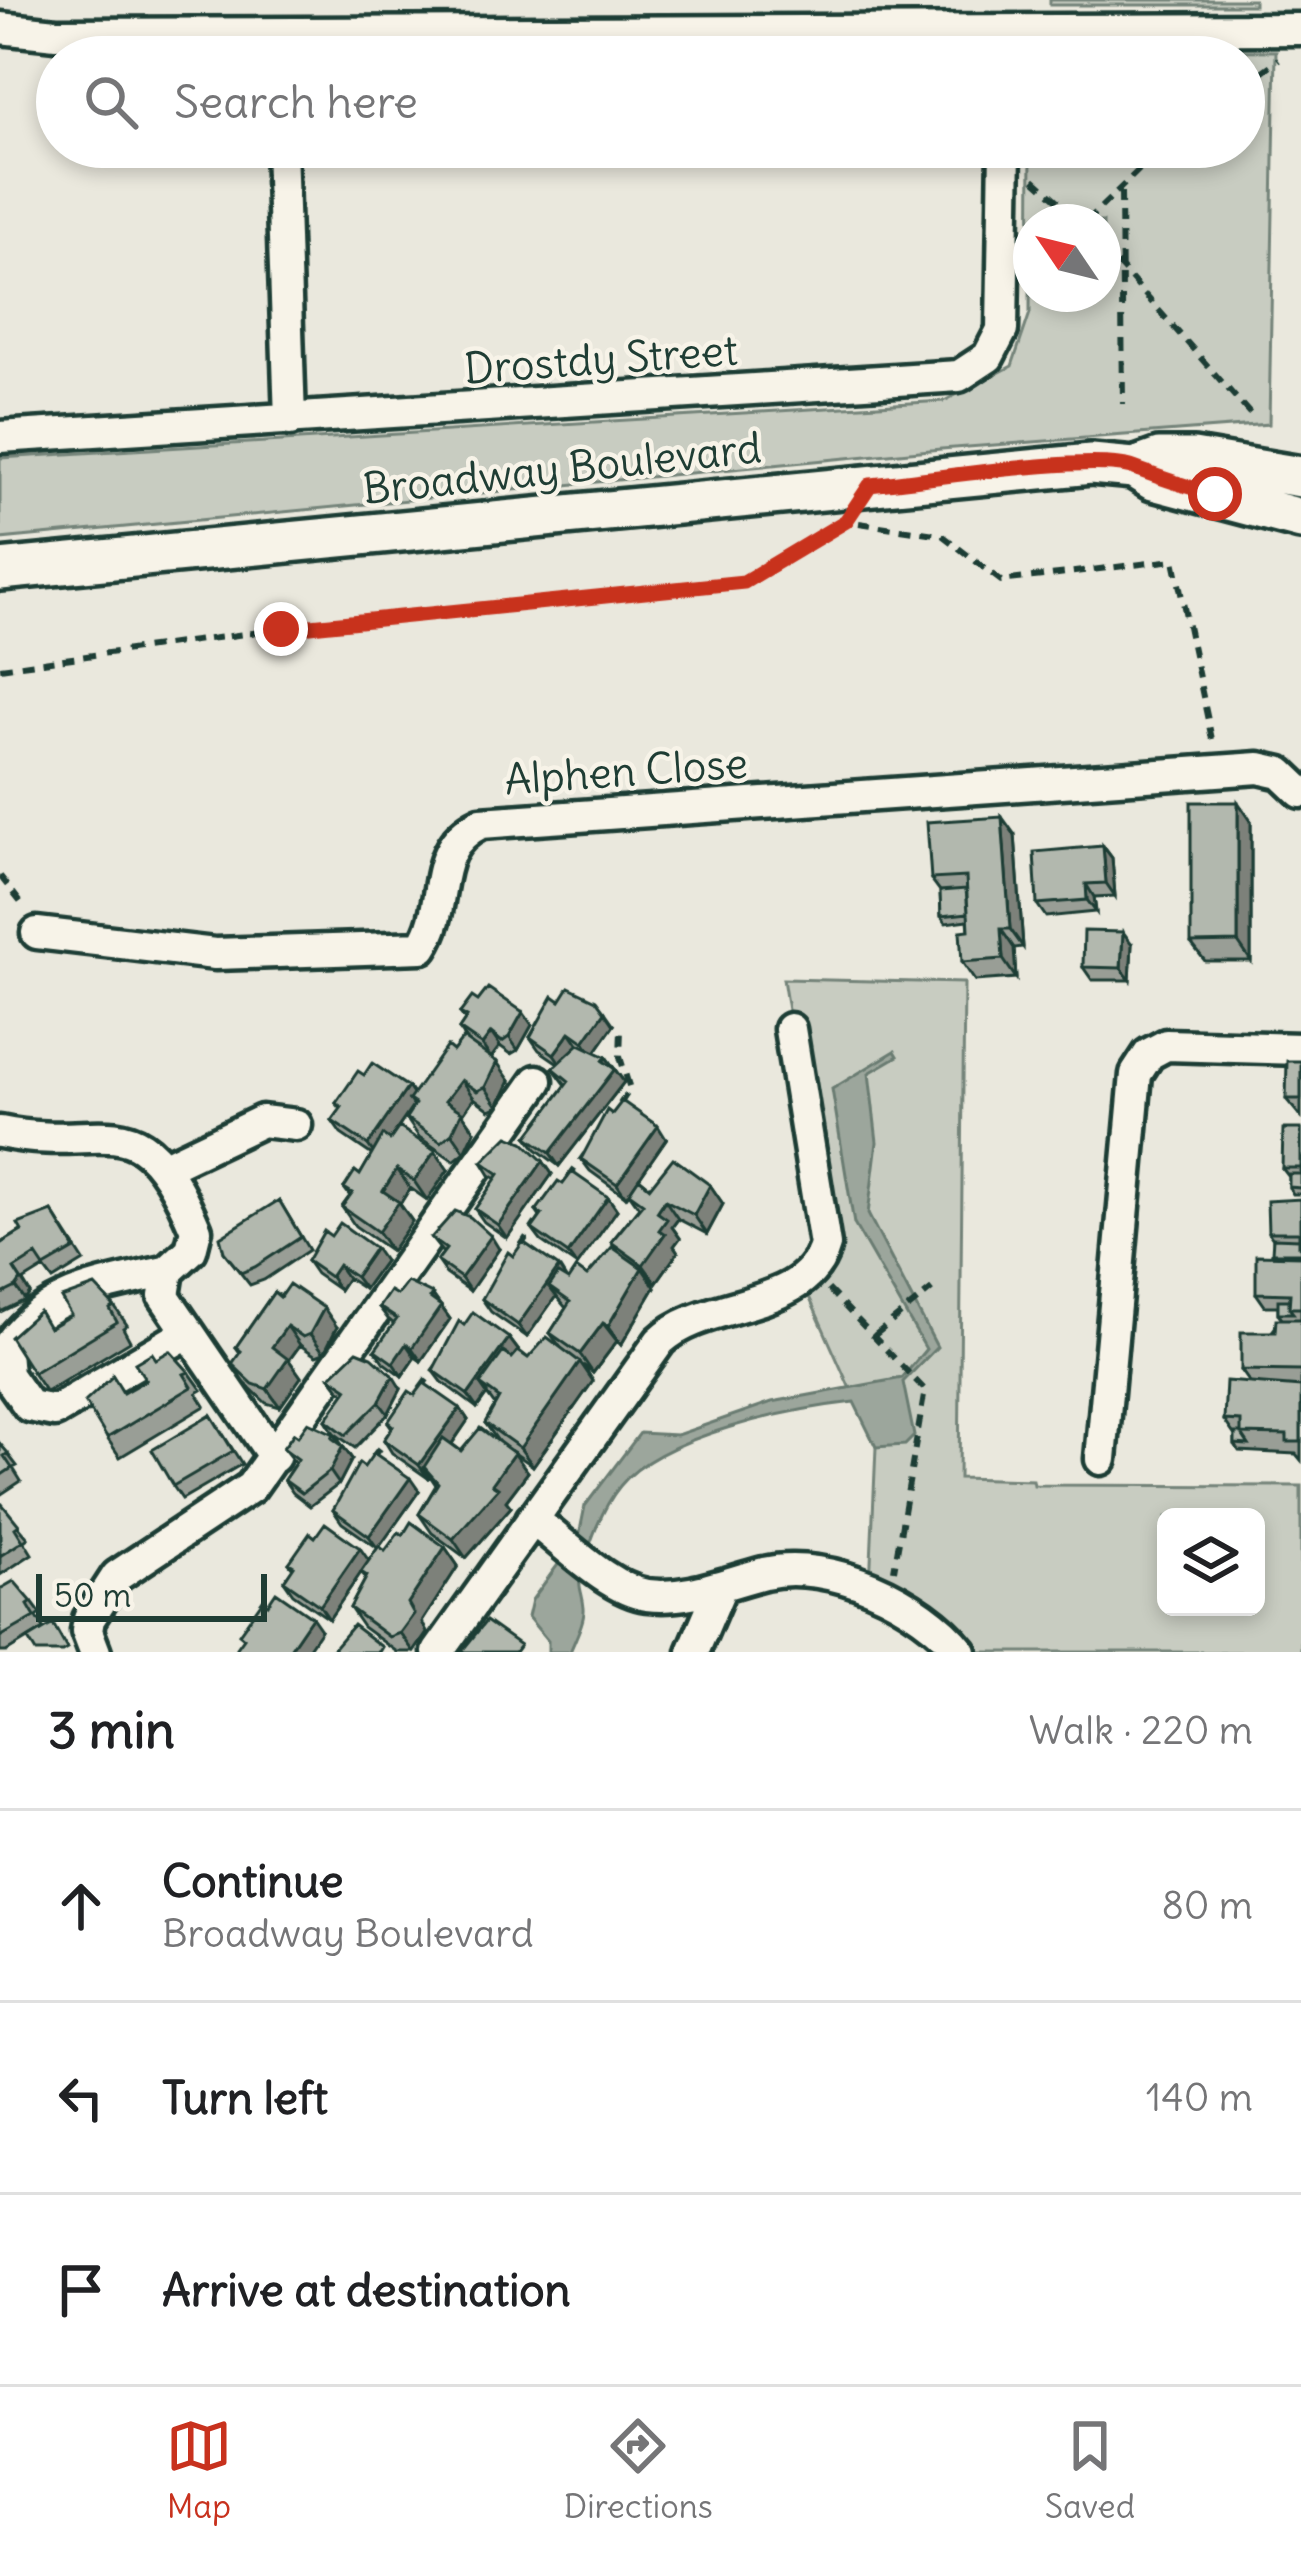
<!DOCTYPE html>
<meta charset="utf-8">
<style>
:root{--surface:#fff;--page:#f6f6f6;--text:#202124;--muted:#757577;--line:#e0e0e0;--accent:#c8321e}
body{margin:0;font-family:Delius,sans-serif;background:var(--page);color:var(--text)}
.controls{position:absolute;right:36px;bottom:36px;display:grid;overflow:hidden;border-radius:18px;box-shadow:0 6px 18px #0003}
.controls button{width:108px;height:108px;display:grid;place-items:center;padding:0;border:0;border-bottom:3px solid var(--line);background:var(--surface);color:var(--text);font:60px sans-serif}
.compass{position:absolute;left:1013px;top:204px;width:108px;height:108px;border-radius:50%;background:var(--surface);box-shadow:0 6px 18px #0003;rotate:305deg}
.scale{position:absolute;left:36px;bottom:30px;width:231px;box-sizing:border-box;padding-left:12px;border:6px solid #1f3d34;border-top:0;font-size:33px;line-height:42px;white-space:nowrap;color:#1f3d34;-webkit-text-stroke:9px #f7f3e8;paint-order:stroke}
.stop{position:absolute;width:36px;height:36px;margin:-27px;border:9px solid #c8321e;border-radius:50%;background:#fff}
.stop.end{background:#c8321e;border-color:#fff;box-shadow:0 3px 12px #0008}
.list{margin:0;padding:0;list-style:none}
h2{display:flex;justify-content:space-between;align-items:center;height:156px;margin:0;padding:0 48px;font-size:51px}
h2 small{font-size:39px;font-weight:400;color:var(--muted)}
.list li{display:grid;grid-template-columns:78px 1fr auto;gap:36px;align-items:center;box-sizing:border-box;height:192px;padding:0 48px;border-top:3px solid var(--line)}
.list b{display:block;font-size:45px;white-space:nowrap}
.list p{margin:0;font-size:39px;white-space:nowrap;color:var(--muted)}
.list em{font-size:39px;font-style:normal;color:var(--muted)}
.icon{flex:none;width:66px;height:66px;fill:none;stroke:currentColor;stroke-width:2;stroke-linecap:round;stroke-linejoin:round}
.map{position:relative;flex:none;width:1301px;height:1652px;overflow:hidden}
.search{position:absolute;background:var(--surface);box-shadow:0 6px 18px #0003;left:36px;right:36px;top:36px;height:132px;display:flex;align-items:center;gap:30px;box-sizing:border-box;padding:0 42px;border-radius:66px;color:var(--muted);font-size:45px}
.sheet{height:732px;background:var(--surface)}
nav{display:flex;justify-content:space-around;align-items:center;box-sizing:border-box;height:168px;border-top:3px solid var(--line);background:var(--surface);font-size:33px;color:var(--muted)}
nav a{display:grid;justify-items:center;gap:6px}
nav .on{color:var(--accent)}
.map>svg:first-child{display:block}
</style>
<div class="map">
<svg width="1301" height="1652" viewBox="0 0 1301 1652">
<rect width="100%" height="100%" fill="#eae8dd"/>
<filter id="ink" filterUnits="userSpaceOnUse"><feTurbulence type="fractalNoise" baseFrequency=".00833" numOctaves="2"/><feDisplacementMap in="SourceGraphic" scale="24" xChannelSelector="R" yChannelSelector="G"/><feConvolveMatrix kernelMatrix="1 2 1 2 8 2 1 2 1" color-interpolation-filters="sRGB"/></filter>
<g filter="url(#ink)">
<path fill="#c8ccc1" stroke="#74847a" stroke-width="3" fill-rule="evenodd" d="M1050,0H1254V5H1050Z
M1051,49L1276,51L1269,424L941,449L0,539V458L944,401L1012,366L1030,313L1031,147H1244V57H1044ZM1103,222V294H1031V222Z
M783,979L964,983L959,1478L1033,1480L1034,1485L1301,1486V1652H963L870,1586L876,1447L803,1283L826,1246ZM1166,1517H1256V1607H1166Z"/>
<path fill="#9ca69c" stroke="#6a7c72" stroke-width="3" d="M895,1051L898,1056L869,1073L877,1142L868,1214L937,1347L903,1382L914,1436L905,1445L876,1447L854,1402C791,1409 661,1435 620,1486C601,1509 590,1543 581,1571C577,1587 583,1593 584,1608C585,1621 575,1639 570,1652H548V1641L528,1617L532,1600L579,1536L585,1506L640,1433L677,1435L772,1402L902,1378L926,1349L854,1224L832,1089Z"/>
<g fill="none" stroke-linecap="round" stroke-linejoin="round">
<defs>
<path id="minor" d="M0,28L56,34L1301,29
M281,147L290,420
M0,437L959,376L988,357L1002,330L1005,147
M37,933L215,954L422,947C451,904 426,849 481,823L1259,768L1281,773L1301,792
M0,1132C111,1155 138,1092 196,1230L191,1250L168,1271L164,1296L274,1457
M163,1168L262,1121L296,1125
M168,1271C106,1286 41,1292 5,1351L7,1375L29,1406L55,1411L187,1333
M1101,1459L1136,1074L1149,1054L1166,1045L1301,1049
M532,1519C564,1542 607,1589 647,1595C688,1600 725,1583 764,1573C830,1558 921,1602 961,1652
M95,1652L87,1631L89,1619L117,1576L251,1487L537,1081
M438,1652L660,1341C705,1298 807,1312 825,1245L790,1029
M693,1652L720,1589"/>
<path id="major" d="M1134,468L1153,480L1301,519
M0,570L1091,464L1134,468L1159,459H1193L1301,477"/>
</defs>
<use href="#minor" stroke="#1f3d34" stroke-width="39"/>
<use href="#major" stroke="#1f3d34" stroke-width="48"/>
<path stroke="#1f3d34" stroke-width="6" stroke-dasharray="12 9" stroke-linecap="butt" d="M1244,85L1279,59
M1034,179L1082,222
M1121,192L1123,404
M1086,222L1162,147
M1103,247L1251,415
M859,523L942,535L1001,581L1174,560L1213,744
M0,668L281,629L744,582L840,525
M0,876L25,908
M620,1104L630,1089L620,1057L621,1029
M568,1178L585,1154
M520,1247L536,1223
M828,1289L925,1390L894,1570
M875,1335L932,1289
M420,1389L437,1366
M372,1458L389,1435"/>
<use href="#minor" stroke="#f7f3e8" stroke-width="30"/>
<use href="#major" stroke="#f7f3e8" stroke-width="39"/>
</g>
<path fill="#999e96" stroke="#1f3d34" stroke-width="3" d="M1251,821V961H1205L1191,943Z
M1015,835L1023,947L1014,948L1016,978L975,981L962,962L969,930L968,920L946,923L941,916L940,891L931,879Z
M1103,846L1112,858L1115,896L1094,897L1096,912L1046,917L1037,904Z
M1132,944L1130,980H1092L1083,967Z
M478,1001L532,1025L518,1050L511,1054L500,1046L491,1058L510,1081L498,1106L490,1110L474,1098L463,1114L475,1131L465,1152L454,1161L419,1137L406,1118L413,1106L390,1140L448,1170L427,1200L410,1188L400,1204L412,1221L391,1251L355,1226L342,1207L350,1196L344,1188L360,1175L372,1155L341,1134L332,1121L341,1109L336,1103L364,1075L408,1087L413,1095L453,1051L467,1040L459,1029L465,1020L460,1013Z
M560,1001L614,1025L595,1052L606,1057L624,1082L559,1166L536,1149L527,1137L566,1085L553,1068L558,1063L539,1050L530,1037Z
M1301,1061V1117L1286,1099Z
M1301,1129V1194H1293L1289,1187V1177L1282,1168Z
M666,1139L639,1178L650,1187L710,1185L723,1204L707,1234L678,1219L672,1227L680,1238L674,1246L678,1252L656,1283L649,1279L655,1287L621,1345L617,1341L593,1373L583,1365L593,1381L533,1466L510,1450L528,1472L506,1501L511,1507L466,1558L432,1533L419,1514L436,1485L430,1476L428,1478L392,1453L384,1440L392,1428L388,1422L415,1395L460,1408L468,1420L452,1444L461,1451L498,1441L485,1423L495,1405L487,1394L477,1408L442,1382L433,1370L464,1325L509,1338L518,1350L528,1358L561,1348L550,1333L566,1308L556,1296L527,1337L491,1312L482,1299L513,1256L568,1280L587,1276L617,1250L611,1242L639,1207L629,1193L626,1197L590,1171L581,1159Z
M543,1161L552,1174L507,1238L484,1222L475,1209L496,1179L490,1175L482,1162Z
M563,1184L608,1197L617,1210L577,1266L541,1241L532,1229L540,1217L536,1211Z
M1301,1199V1460L1296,1454L1239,1451L1235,1444V1436L1224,1420L1250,1383L1241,1370L1282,1319L1278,1313V1306H1265L1256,1293L1274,1255L1273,1239L1268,1232Z
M279,1200L309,1250L264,1280L250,1285L224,1252Z
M52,1211L84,1261L53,1280L44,1268L23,1281L30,1293L25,1300L0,1312V1244Z
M331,1236L384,1261L364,1289L347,1278L339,1290L316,1274L307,1261Z
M431,1238L499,1249L470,1291L446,1274L437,1261L443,1253Z
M274,1292L337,1327L324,1353L316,1356L300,1345L289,1360L301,1377L280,1407L266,1403L245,1383L232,1364L240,1353L236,1347Z
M432,1294L450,1319L421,1361L415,1357L402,1376L384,1363L375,1350L394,1324L388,1319L379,1307L397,1295Z
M114,1306L127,1325L123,1328L130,1341L46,1392L33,1373L50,1327Z
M157,1359L189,1372L202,1390L197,1393L205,1406L120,1457L107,1438L113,1376L124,1393L146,1380Z
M330,1377L401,1389L388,1414L355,1448L334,1433L326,1420L345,1393L339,1389Z
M211,1415L242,1464L182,1499L173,1486Z
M334,1434L352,1459L339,1484L310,1506L293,1493L284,1480L295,1463L283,1448L298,1436Z
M0,1444L17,1466L13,1468L21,1481L0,1495Z
M364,1467L419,1491L379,1547L385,1551L403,1535L445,1547L458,1566L422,1622L427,1633L413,1652H397L363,1627L350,1608L366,1578L361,1572L329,1619L293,1594L284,1581L293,1568L289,1563L315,1537L369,1560L378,1548L342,1523L333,1510Z
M0,1505L28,1538L24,1541L32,1554L0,1575Z
M0,1589L32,1602L41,1614L37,1617L44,1629L6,1652H0Z"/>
<path fill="#7d817a" stroke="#1f3d34" stroke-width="3" d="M1238,802L1251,821V961L1238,942Z
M1002,817L1015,835L1023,947L1010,929Z
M1103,846L1112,858L1115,896L1106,883Z
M1086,884L1094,897L1096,912L1087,900Z
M1001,929L1014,948L1016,978L1003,959Z
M1123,932L1132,944L1130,980L1121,968Z
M523,1012L532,1025L518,1050L509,1037Z
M605,1012L614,1025L593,1055L584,1042Z
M570,1032L579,1045L563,1067L554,1054Z
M491,1033L500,1046L491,1058L482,1045Z
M606,1057L624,1082L559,1166L550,1153Z
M497,1062L510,1081L498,1106L485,1087Z
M461,1080L474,1098L463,1114L475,1131L465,1152L452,1133L445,1101Z
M408,1087L417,1100H409L413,1106L377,1158L368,1145Z
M658,1126L666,1139L626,1197L617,1184Z
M435,1151L448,1170L427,1200L414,1181Z
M543,1161L552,1174L507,1238L498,1225Z
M397,1169L410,1188L400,1204L412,1221L391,1251L378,1232L383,1191Z
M710,1185L723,1204L707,1234L694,1215Z
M608,1197L617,1210L577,1266L568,1254Z
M665,1200L678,1219L672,1227L680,1238L674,1246L678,1252L656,1283L643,1265L657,1212Z
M491,1236L499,1249L470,1291L461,1278Z
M375,1248L384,1261L364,1289L355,1277Z
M338,1265L347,1278L339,1290L330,1277Z
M559,1267L567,1280L549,1287L556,1296L527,1337L518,1325Z
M642,1268L655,1287L621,1345L608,1326Z
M14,1269L30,1293L25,1300L16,1287Z
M432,1294L450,1319L421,1361L412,1348Z
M324,1308L337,1327L324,1353L310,1334Z
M603,1323L617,1341L593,1373L580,1354Z
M287,1326L300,1345L289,1360L301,1377L280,1407L267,1389L272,1347Z
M509,1338L518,1350L489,1391L480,1384L487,1394L477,1408L468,1395Z
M406,1344L415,1357L402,1376L393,1363Z
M580,1362L593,1381L533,1466L520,1448Z
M393,1376L401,1389L388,1414L379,1402Z
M460,1408L468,1420L430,1475L424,1467L430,1476L428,1478L419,1465Z
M334,1434L352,1459L339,1484L330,1471L332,1438Z
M514,1453L528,1472L506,1501L511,1507L466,1558L453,1539Z
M410,1478L419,1491L378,1549L369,1536Z
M445,1547L458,1566L422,1622L427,1633L414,1652L400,1633L408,1603Z
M360,1548L369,1561L329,1619L320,1606Z
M312,1617L321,1630L306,1652H288Z"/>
<path fill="#b2b8ae" stroke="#1f3d34" stroke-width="3" d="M1191,802H1238V942L1191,943Z
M1002,817L1010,929H1001L1003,959L962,962L960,931L969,930L966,877L931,879L927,822Z
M1103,846L1106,883L1086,884L1087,900L1037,904L1034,852Z
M966,889L968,913L941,916L940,891Z
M1084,931L1123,932L1121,968L1083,967Z
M569,987L596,1000L605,1012L584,1042L570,1032L554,1054L530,1037L553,996L560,1001Z
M488,988L523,1012L509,1037L502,1042L491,1033L482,1045L459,1029L467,1017L460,1013L472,997L478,1001Z
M463,1038L497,1062L485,1087L477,1091L461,1080L445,1101L462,1112L452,1133L441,1142L406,1118L415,1104L409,1100L447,1046L453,1051Z
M579,1044L606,1057L603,1061L615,1069L550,1153L527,1137L569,1081L553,1068Z
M1287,1061H1301V1099H1286Z
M372,1063L408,1087L368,1145L332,1121L342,1107L336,1103L358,1071L364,1075Z
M622,1101L658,1126L617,1184L581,1159L607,1110L612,1114Z
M399,1127L435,1151L414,1181L397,1169L383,1191L399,1202L378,1232L342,1207L352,1193L344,1188L355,1171L360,1175L383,1135L390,1140Z
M1283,1129H1301V1168H1282Z
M508,1136L523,1142L543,1161L498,1225L475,1209L499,1174L482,1162Z
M673,1158L710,1185L694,1215L665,1200L657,1212L667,1219L659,1230L665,1234L643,1265L611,1242L643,1203L629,1193L639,1178L650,1187Z
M572,1172L608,1197L568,1254L532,1229L542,1215L536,1211L558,1181L563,1184Z
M1289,1174H1301V1188L1289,1187Z
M1301,1199V1246H1299V1232H1268L1267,1201Z
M279,1200L301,1237L255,1267L241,1273L224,1252L220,1237Z
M52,1211L75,1249L44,1267L36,1255L14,1269L21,1280L16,1287L0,1295V1244L22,1231L18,1224Z
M455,1211L470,1217L491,1236L461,1278L437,1261L446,1249L431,1238Z
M340,1223L375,1248L355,1277L338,1265L330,1277L307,1261L324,1231L331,1236Z
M1273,1238L1299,1239L1301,1253H1272Z
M523,1242L559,1267L518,1325L482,1299L508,1252L513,1256Z
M612,1247L642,1268L608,1326L603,1323L580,1354L550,1333L570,1302L549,1287L558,1274L568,1280L576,1268L587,1276Z
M1256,1255L1301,1256V1308H1289L1290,1294L1256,1293Z
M407,1282L432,1294L430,1298L441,1306L412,1348L406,1344L393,1363L375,1350L397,1319L379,1307L390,1291L397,1295Z
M289,1284L324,1308L310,1334L303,1337L287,1326L272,1347L288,1359L267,1389L253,1384L232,1364L241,1351L236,1347L274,1292L280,1297Z
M95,1286L114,1306L110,1309L117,1322L33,1373L10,1337L39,1311L49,1328L71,1315L61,1298Z
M1278,1300H1289V1308L1293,1313H1278Z
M473,1312L509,1338L468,1395L433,1370L459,1321L464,1325Z
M1276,1319H1301V1371L1241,1370V1332H1275Z
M547,1337L580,1362L520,1448L485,1423L499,1398L480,1384L503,1352L512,1358L518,1351L528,1358Z
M170,1351L189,1372L184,1374L192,1387L107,1438L85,1402L113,1376L123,1393L146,1380L135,1363L152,1353L156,1359Z
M357,1351L372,1357L393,1376L379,1402L346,1435L326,1420L348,1389L330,1377Z
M1226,1381L1301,1387V1442H1287V1435L1241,1434V1421L1224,1420Z
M424,1383L460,1408L419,1465L384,1440L393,1426L388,1422L409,1391L415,1395Z
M211,1415L233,1451L173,1486L152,1450Z
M308,1422L334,1434L332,1438L343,1446L330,1471L302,1493L284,1480L298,1459L283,1448L294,1433L298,1436Z
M480,1428L514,1453L492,1484L498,1488L453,1539L419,1514L438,1483L424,1467L443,1438L461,1451Z
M1235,1433H1241L1249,1445L1235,1444Z
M0,1444L8,1453L4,1456L12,1468L0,1476Z
M374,1453L410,1478L369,1536L333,1510L359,1463L364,1467Z
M2,1504L19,1525L15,1528L23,1541L0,1556V1505Z
M411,1522L445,1547L408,1603L414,1614L400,1633L389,1637L350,1608L367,1576L361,1572L379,1546L385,1551L399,1532L403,1535Z
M325,1523L360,1548L320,1606L284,1581L294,1566L289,1563L310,1533L315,1537Z
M14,1581L32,1602L28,1605L35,1617L0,1637V1589Z
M276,1592L312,1617L288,1652H234L244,1638L239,1634L263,1600L268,1604Z
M486,1621L520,1645L515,1652H461Z
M53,1624L67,1649L62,1652H36L28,1639Z
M353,1625L382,1647L379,1652H330Z"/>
</g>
<g fill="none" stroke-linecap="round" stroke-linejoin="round" filter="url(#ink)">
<path stroke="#c8321e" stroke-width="15" d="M281,629L744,582L846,521L870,485C924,480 1092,453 1134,468C1161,478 1186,487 1215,494"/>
</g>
<g text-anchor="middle" stroke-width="9" stroke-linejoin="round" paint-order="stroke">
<g font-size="42" fill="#1f3d34" stroke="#f7f3e8">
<text transform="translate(601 359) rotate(-4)" y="15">Drostdy Street</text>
<text transform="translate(562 468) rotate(-6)" y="15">Broadway Boulevard</text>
<text transform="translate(626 771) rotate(-4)" y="15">Alphen Close</text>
</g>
</g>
</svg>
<div class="controls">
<button><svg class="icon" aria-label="layers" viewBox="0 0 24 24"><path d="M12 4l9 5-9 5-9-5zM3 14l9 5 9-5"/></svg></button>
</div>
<svg class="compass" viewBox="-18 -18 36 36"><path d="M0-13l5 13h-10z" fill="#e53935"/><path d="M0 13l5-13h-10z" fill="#757577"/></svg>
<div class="scale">50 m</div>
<div class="stop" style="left:1215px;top:494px"></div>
<div class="stop end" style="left:281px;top:629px"></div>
<div class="search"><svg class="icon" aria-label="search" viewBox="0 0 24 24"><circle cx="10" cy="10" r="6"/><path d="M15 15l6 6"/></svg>Search here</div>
</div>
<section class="sheet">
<h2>3 min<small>Walk · 220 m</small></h2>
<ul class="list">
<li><svg class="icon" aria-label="ahead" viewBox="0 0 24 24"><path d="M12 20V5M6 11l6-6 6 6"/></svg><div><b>Continue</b><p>Broadway Boulevard</p></div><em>80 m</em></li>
<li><svg class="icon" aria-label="left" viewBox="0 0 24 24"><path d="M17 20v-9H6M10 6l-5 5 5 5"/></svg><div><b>Turn left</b></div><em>140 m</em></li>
<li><svg class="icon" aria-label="arrive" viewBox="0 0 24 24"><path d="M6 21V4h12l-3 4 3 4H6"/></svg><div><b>Arrive at destination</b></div></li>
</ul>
</section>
<nav>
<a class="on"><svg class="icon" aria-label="map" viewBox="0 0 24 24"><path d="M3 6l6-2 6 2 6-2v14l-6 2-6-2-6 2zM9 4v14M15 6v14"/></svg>Map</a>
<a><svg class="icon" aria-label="directions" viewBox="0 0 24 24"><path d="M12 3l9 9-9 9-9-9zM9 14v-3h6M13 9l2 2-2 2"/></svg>Directions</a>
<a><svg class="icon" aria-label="saved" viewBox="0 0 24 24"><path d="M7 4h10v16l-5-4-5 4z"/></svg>Saved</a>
</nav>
